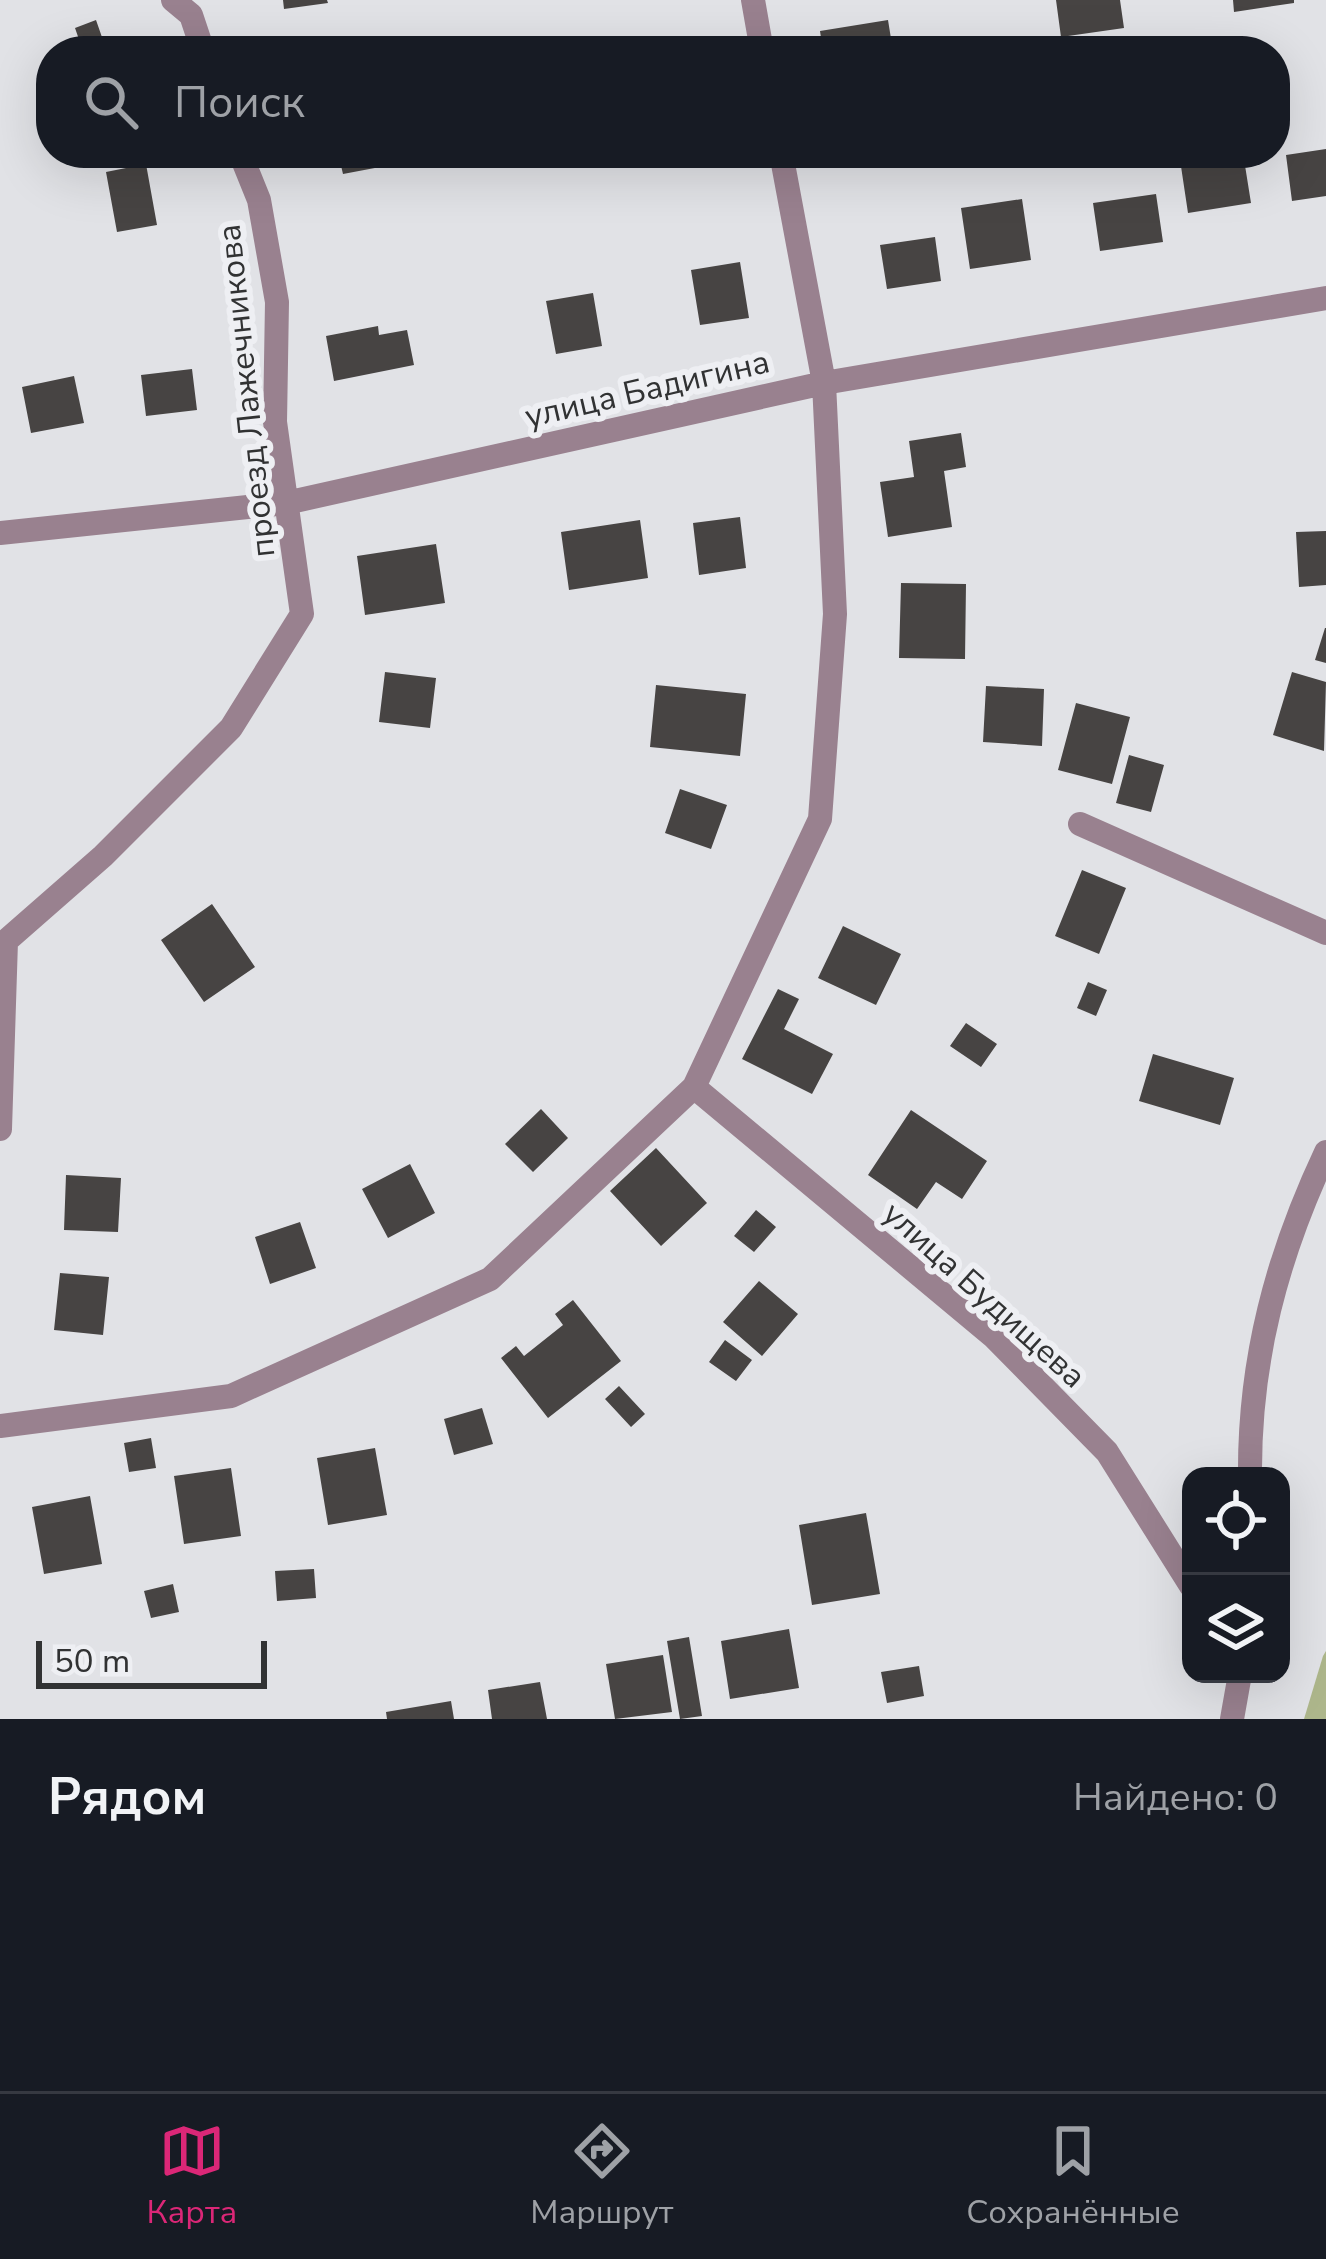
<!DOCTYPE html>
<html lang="ru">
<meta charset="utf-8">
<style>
:root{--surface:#171b24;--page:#242831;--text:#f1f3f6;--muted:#9ea1a6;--line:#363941;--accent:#db2777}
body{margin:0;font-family:"Nunito Sans",sans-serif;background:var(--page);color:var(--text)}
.controls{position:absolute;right:36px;bottom:36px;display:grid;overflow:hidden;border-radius:24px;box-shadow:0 12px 48px #0002}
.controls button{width:108px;height:108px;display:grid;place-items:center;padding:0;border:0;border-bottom:3px solid var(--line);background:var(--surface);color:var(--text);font:60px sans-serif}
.scale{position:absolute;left:36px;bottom:30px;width:231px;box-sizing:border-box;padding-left:12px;border:6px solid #313233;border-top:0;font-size:33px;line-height:42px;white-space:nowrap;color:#313233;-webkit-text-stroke:9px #eeeff3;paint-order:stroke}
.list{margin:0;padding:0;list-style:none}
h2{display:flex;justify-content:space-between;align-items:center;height:156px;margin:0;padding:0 48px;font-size:51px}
h2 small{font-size:39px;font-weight:400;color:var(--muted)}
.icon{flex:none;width:66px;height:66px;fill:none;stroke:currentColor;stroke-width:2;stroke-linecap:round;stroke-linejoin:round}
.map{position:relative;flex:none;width:1326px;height:1719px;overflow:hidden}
.search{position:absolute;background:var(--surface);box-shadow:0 12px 48px #0002;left:36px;right:36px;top:36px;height:132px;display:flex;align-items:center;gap:30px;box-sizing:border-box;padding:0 42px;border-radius:48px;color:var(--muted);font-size:45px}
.sheet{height:372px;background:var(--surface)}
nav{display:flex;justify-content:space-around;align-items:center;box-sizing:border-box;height:168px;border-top:3px solid var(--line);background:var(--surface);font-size:33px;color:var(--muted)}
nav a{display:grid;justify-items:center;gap:6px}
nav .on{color:var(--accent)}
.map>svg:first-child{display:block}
</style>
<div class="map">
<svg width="1326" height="1719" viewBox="0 0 1326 1719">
<rect width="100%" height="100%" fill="#e1e2e6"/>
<path fill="#adb68b" d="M1326,1651V1719H1304L1323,1656Z"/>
<path fill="#474443" d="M283,0H327L328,3L284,9Z
M1056,0H1120L1124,28L1061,37Z
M1233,0H1294V3L1234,12Z
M96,20L104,43L120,38L124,51H83L75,28Z
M888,20L893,51H823L820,31Z
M1326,149V196L1292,201L1286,155Z
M338,153H394L396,164L343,174Z
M1179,153H1243L1251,203L1188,213Z
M146,164L157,225L117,232L106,172Z
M1156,194L1163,242L1100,251L1093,203Z
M1022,199L1031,260L970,269L961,208Z
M935,237L941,281L887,289L880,245Z
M740,262L749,318L700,325L691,270Z
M593,293L602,346L556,354L546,301Z
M378,326L379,335L407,330L414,365L334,381L326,336Z
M192,369L197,410L146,416L141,375Z
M74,376L84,423L31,433L22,387Z
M961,433L966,467L944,471L952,527L888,537L880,482L914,477L909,441Z
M740,517L746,568L699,575L693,523Z
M640,520L648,578L569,590L561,532Z
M1326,531V585L1299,587L1296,532Z
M436,544L445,603L365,615L357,556Z
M901,583L966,584L965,659L899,658Z
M1325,628H1326V663L1315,660Z
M385,672L436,678L430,728L379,722Z
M1292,672L1326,682L1324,751L1273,735Z
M656,685L746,694L740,756L650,747Z
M986,686L1044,689L1042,746L983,742Z
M1076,703L1130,717L1112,784L1058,770Z
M1129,755L1164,765L1151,812L1116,803Z
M680,789L727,805L711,849L665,833Z
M1082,870L1126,888L1099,954L1055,936Z
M212,904L255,967L204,1002L161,940Z
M843,926L901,954L876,1005L818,978Z
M1088,982L1107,990L1096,1016L1077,1008Z
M778,989L799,999L784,1029L833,1054L812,1094L742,1059Z
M966,1023L997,1044L981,1067L950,1046Z
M1153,1054L1234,1078L1220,1125L1139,1101Z
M541,1109L568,1138L533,1172L505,1144Z
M911,1110L987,1161L962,1199L936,1182L917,1209L868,1175Z
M656,1148L707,1203L661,1246L610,1191Z
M410,1164L435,1213L388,1238L362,1189Z
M66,1175L121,1178L118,1232L64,1230Z
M756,1210L776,1227L754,1252L734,1236Z
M300,1222L316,1268L270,1284L255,1237Z
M60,1273L109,1277L103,1335L54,1330Z
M759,1281L798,1314L762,1356L723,1322Z
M573,1300L621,1361L548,1418L501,1358L516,1346L524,1356L563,1325L555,1314Z
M725,1340L752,1360L736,1381L709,1362Z
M619,1386L645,1414L631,1427L605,1399Z
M482,1408L493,1444L454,1455L444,1419Z
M151,1438L156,1468L129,1472L124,1443Z
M375,1448L387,1515L328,1525L317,1458Z
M231,1468L241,1536L184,1544L174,1476Z
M90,1496L102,1564L44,1574L32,1507Z
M866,1513L880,1594L812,1605L799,1525Z
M314,1569L316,1598L277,1601L275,1571Z
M173,1584L179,1612L151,1618L144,1591Z
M789,1629L799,1688L730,1699L721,1641Z
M689,1637L702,1716L680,1719L667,1641Z
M663,1655L672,1712L615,1719L606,1664Z
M919,1666L924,1696L887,1703L881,1672Z
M540,1682L547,1719H492L488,1690Z
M451,1701L454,1719H387L386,1712Z"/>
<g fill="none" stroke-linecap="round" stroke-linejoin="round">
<path stroke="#99818f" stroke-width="24" d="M173,0L191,15L203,51
M753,0L762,51
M0,533L286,503L824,383L1326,298
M1080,824L1326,933
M694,1087L994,1337L1107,1452L1191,1586
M0,1129L6,941L103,856L231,728L302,614L275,422L277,302L259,200L240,153
M0,1426L231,1396L490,1279L694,1087L820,819L835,614L824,383L781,153
M1250,1476C1249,1360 1277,1256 1326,1152
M1232,1719L1240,1674"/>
</g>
<g text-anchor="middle" stroke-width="12" stroke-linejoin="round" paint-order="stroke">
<g font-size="33" fill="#313233" stroke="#eeeff3">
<text transform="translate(647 388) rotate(-13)" y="12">улица Бадигина</text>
<text transform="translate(245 391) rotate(-96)" y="12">проезд Лажечникова</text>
<text transform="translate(985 1294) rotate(42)" y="12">улица Будищева</text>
</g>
</g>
</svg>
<div class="controls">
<button><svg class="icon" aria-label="locate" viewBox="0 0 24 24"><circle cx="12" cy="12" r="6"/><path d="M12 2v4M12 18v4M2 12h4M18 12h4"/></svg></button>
<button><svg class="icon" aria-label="layers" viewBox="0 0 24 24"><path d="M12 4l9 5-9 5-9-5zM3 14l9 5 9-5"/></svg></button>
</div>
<div class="scale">50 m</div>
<div class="search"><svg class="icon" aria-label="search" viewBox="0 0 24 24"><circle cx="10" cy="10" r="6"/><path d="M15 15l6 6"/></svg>Поиск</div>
</div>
<section class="sheet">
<h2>Рядом<small>Найдено: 0</small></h2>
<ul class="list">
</ul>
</section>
<nav>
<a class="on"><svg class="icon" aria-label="map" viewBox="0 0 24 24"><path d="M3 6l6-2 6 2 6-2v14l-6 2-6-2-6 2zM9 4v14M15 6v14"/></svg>Карта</a>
<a><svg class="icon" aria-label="directions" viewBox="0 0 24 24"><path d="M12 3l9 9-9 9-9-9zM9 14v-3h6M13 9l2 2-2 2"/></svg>Маршрут</a>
<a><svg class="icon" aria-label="saved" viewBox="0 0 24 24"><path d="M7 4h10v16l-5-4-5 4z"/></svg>Сохранённые</a>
</nav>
